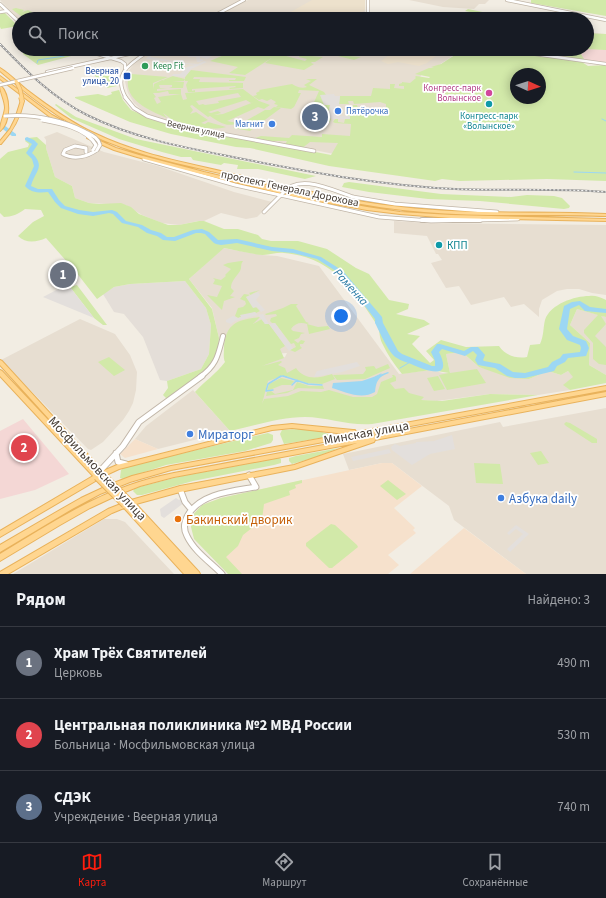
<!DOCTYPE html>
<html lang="ru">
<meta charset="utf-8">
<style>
:root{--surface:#171b24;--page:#242831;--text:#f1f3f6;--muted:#9ea1a6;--line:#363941;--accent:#ff1d0e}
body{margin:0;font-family:"Source Sans 3",sans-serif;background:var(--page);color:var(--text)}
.compass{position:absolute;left:510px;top:68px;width:36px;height:36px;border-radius:50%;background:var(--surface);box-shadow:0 2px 10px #0003;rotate:93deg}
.you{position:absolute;left:341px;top:316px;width:14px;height:14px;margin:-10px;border:3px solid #fff;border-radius:50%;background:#1a73e8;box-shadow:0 0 0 6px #1a73e833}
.badge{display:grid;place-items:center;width:26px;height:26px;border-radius:50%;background:var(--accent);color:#fff;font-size:13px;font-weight:700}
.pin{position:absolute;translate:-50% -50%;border:2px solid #fff;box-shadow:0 1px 4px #0006}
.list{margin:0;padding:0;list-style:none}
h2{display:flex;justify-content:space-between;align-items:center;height:52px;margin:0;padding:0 16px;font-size:17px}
h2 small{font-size:13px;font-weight:400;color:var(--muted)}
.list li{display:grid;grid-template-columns:26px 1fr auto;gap:12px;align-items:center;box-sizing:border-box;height:72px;padding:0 16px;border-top:1px solid var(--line)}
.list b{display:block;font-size:15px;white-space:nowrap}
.list p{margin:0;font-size:13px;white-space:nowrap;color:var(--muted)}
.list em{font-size:13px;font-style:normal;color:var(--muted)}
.icon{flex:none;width:22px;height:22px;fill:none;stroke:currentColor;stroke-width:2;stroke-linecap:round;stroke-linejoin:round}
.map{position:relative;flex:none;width:606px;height:574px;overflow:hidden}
.search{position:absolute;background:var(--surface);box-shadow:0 2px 10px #0003;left:12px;right:12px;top:12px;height:44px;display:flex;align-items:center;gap:10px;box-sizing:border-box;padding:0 14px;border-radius:22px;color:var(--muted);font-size:15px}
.sheet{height:268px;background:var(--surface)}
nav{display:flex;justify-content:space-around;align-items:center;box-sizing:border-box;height:56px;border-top:1px solid var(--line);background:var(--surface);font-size:11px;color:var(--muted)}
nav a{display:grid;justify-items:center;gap:2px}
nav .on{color:var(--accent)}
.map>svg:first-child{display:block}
</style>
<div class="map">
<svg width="606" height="574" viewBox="0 0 606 574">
<rect width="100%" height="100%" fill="#f2ede3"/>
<path fill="#e7ded1" d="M0,0H243L207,19L19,20Z
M248,0H364L365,14L369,16L382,19H211Z
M409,0H489L485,4H479L474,9L443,7Z
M85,49H145L118,54Z
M157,49H463L433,69L423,72L414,88L344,156L163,120L144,112L134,103L128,93L125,82L127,73L137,60Z
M57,132L104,152L158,166L234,192L272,202L257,217L246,219L221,213L204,221H198L179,225L162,223L142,215L126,205L89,203L75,198L72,186L55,177L46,148V140L44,137Z
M394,221L428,223L606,225V295L592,293L579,289H567L557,291L542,300L539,309V317L524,304L511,307L504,297L471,305L459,286L446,288L431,263L442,260L438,254H436L427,236L394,233Z
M223,248L262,255L277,256L319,266L399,374L431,370L443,373H450L446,354L462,352L479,367L529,379L548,371L561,375L568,371L574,377L564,385L570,390L538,395L490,394L437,401L421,400L261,404V366L285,357L287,353L273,354L257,324L219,338L212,308L189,279Z
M577,309L606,317V375L589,365L590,343L570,325Z
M80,319L115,334L130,355L137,372L136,390L133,403L129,411L123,420L103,442L91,450L88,449L1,360Z
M193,390L230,431L158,449L135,439L146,426Z
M606,408V574H526L454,520L449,506L392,463H382L349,470L343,454L500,422L503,427Z
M104,519H117L125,522L174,574H13Z"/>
<path fill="#f6e1cc" d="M135,439L158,449L125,458L120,454Z
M382,463H392L422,486L394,508L415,528L413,530L416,533L388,555L399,565L388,574H235L191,517L202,505L221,498Z
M464,528L499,554L526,574H410Z"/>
<path fill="#e4ded8" d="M185,281L206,308L211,325L209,354L201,369L167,381L160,380L143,337L124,314L114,312L103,294L114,287L130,284Z"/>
<path fill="#ede1cc" d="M312,0H365V10L353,19H308L287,14Z
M375,49H426L440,53L427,63L419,66L398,62L388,64L381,61L389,55L372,51Z"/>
<path fill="#f4d7d5" d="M587,33L606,34V63L544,55L587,49Z
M23,419L69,474L35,490L0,499V431Z"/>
<path fill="#d2e9a9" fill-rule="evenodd" d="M531,0H606V16L531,3Z
M16,8L24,10L22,12L28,10L34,13L32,14L34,15L28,16L31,18L38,14L43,16C30,22 22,18 12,9Z
M468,9L502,16L527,19H445L457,14L467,15L470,12L465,11Z
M4,12L18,26L1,29L0,27V13Z
M587,33L606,34V50L587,49L581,54L584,59H580L507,49H587Z
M31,49H72L82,51L75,55L38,65L23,54V51Z
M252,49L253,51H261L259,49L293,51L290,49H300L298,51L300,52L295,56L287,53L285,55H287L286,56L305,61L307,59L299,57L300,55L323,57L315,62H312L311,63L314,64L304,70L265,63L273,57L245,75L229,73L238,67L210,61L231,52Z
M327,49H348L343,52L350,53L351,54L349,56L361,57L354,60L338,56L337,53L329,55L321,53Z
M464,49H493L582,62L588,66L606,65V181L547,179L460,181L442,179L435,181L329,166L250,148L236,147L171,134L130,122L75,98V97L98,94L106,96L112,94L111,92L119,90L123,100L131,110L159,122L331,155L338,143L310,142L301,149L284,146L287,141H270L255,138L261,136L289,138L292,135L322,137V134L350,136L351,124L335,123L333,122L335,119H338V122L344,123L345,119H349L350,116H347V114H356L357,111H352L353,105H357L358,109L361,112H378L386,110V104L380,102L354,104L353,101H348L349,104H339L340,96H371L373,88L390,89V84H395L394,88L404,89V86H399V84L402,83V82L410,83L416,78L415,77L416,76L429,78L430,77L415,74L429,68H434L431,67L441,64ZM516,74H540V98H516Z
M100,70L117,80V86L107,88L91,72Z
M191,70L246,77L244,81H229V80H235L236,78L194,77L193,79H200L199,82L243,83V88L230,89L229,88L236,87L235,86L192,89V91L195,90V92H188L186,85L188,81H185V77Z
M131,74L168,77L153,83V89L154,84L162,80L166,81L163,80L173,76L185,79L184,81L172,82H184L183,88H169L172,87V85H159L160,88H167L157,89V91L181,89V94H169L168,91L158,93H153L156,97L154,98L157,104L161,102L158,97L181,94L183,100L187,99L185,93L243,89L259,101L270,105L264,109L258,107L227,121L237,123C227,128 219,122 210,116L208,117L192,105L190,106L193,110L190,114L196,112L208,120L201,123L205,124L208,122L226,127C209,132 186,124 170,119V118L163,113L167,118C151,111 125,101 128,80C129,75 131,80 131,74ZM238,93L241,97L218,101L219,103L205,105L203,104L199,105L196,101ZM246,100L251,103L254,102L223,114L214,115L221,113L218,111L211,113L208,112Z
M306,79H317L309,85L324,92L326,95H321L330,105L328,117L331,119L330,122H325V113H314L324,111H306L311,109L319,91L299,90L298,93H301L294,107L291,109L276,107L278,105L274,104L276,102L271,99L267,101L262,99L259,100L253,96L257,95L256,93L260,91L259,90L292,84C297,87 302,89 307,87L304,85L311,81Z
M56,104L76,117L136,139L316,176L305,179L258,169H237L238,165L224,163L221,165L193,160L191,157H181L162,152L119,139L71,118L55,105Z
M274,107L281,108L250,131L233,128L265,110H270Z
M37,137L46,145V148L55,177L72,186L75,198L89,203L99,204L121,203L131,207L139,214L168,225H179L199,221H204L224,229H238L258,235L262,239L271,241H298L327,249L356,268L369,274L389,300L409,304L408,309L396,314L424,320L430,324L407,334L420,336L412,344L430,363L434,360L426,351L441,340L466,347L499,346C505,355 516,359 527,357L530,345L540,344C544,335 543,328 545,320C550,304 575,296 589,296C595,295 599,297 604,299L606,300V317L601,316L606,324L595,336L606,347V365L599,364L593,359V343L584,333V330L598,315L577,309L570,325L590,343L589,365L606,375V383L570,390L563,385L573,377L568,371L561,375L548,371L529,379L510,378L479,367L462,352L446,354L450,373L477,369L486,383L447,390L439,375L449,373L431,370L402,374C394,364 387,354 382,343C379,337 380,330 377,325C353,288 331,257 284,253C278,252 270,255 263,255C250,254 236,250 224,248L189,279L212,309L219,338L218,349L210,368L167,399L163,395L168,388L167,381L201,369L209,354L211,325L206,308L185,281L130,284L114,287L97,299L76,272L46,238C37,242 26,244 18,236L33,222L44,216L41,210L25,209C19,214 11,217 4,217L0,213V159L8,152L28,147L29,144L25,141L28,138Z
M349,182L441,194L511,197L527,195L554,196L562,198L570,206L569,208L564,209L480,201L428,199L369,192L342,187L344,183Z
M241,261H243C240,265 242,268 240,271C236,277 231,281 231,288L234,291L230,296L235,297L224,301L222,310L207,295L217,297L222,286L213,284L215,280L213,278L221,280L226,276L225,275L231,269L223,265L228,263Z
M77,285L107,325H103L94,318L70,287Z
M260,290L246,297L260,311L256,313L255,312L238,318L235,316L238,308L243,307L246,304L245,301L240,299L244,294L251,295L249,293Z
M291,304H298L296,306L306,322L309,323L307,324L318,327L328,326L330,329L309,334L307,324C301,322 295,323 291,329L293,331L305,333L301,334L299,338L294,340L298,343L301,340L305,341L303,344H300V346L302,348L295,352L290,350L296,347L294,343L291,344L275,323H272L270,321L271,318L277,316L276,314L266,315L265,314L283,308Z
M260,317L253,324L262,319L265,324H269L285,346L280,349L284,358L262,366L281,361L282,362L278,365L285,368L287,373L296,368C305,381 319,378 332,374L335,379L322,384L307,383L286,376H282L268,381L262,404L264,399L288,396L301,391L321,392L329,390L353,397H372L377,394L381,382L393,377L392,375H394L396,377V381L390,383L395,389L404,388L409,393L424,397L421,400L442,401L490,394L538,395L372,424C349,426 327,417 305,417C280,417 254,426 230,431L195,392C205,381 216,374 225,362C223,358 224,353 224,347C226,322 239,320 260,317Z
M109,357L125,370L114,376L98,362Z
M388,364L390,368L365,379L337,380L333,375L363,374L366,370L365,367L374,366L376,369Z
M438,376L445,389L434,391L427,378Z
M281,378L294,381L291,385H282L267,391L269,384Z
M297,382L309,386H323L324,389L298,388L287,393L266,396L267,392L271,391L275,394L293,390Z
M566,422L570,423L597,439V443H592L566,426L564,424Z
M300,429H314L333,436L284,444L280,434L282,430Z
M268,433L273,435V440L271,443L245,451L166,465L123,479L120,478L121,470L125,467Z
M339,448L313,458L292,464L289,461V458L296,456Z
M541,451L549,463L538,465L530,453Z
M279,458L281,459V463L274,465L193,481L142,495H137L133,491L135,488L182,476Z
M474,463L500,464L503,484L476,483Z
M302,480V483L295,485L296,488L289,491L290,495L264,504L262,520L243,535L238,546L226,557L242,574H228L194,539L191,527V517L202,505L221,498Z
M388,480L406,494L397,500L380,486Z
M331,524L335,525L357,545L358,547L332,568H329L306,546V543Z"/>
<path fill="#e3dfdc" d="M158,50L190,51L191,54L204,52L214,55L207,59L200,57V59L204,60L200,62H197L196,57H188L187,55H168V52H153Z
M150,54L152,55L151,57L174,61L183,60L185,63L198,64L204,61L207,62L191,69L185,77L172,76L173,74H180L187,67L195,65L146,59Z
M334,94L335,96H340L339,105L336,106L335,116H350V119H333L328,117L330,105H324L320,95Z
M68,284L70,287L94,318L43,297Z
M258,292L260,295L256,300L265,310L261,312L257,307L253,308L246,297Z
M255,312L258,315L263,314L269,324L275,323L293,348L289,351L269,324H265L258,315L235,321L231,324L226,322V320L233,316L238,318L241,317L240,315Z
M357,362L360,366L342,372L314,377L317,371Z
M452,435L455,449L430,454L412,465L392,450L391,447L395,444L400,446L416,443V442L434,441Z
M389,449L391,453L353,461L351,457Z
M183,497L185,502L164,518L161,516L160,509L176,498L179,500Z
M516,525L529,534L510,552L507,549L523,534L516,529L509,535L507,533Z"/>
<path fill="#9cd7f3" d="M388,372L389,373C378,377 376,381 375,392C361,400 345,392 332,388L333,383L362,381Z"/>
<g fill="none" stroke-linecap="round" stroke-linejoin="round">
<path stroke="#9cd7f3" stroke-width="1" d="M37,63L38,60L64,56L71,52
M602,119L606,121
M574,172L606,173
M400,368L412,361
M280,377L282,376L287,377
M375,377L381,374"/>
<path stroke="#9cd7f3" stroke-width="1.5" d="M283,376L308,384L322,385
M292,385L297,380
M273,390L266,391L268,384L281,376"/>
<path fill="#9cd7f3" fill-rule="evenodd" d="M0,122L16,134V136H12L0,127Z
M27,137L34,140L38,144L32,153C46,167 35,171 31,186L38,189H52L59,200L65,206L79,210L93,212L112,210L117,212L126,221L142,225L151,230L161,233L167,237H174L193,230L202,229L209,232L218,240L237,239L272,247L293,249L321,257L343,271L382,317L383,323L398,351L402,354L432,366H435V361L431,352L437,344H440L464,351L471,347H478L485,355L483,360L484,361L500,364L513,372L525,373L548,367L552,362L560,358L563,354L580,352L581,348L580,345L567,340L559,329L564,306L572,302L580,301L590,307L606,309V313L585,311L579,305L570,309L567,329L573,336L586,341L589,348L586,356L568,358L565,362L557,366L554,371L525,378H515L507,376L495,368L478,365L475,360L477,355L473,351L465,356L442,349L439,352C454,382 425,370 411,364C407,362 401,361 397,358C388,353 380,332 375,323V319L339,273L317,259L293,253L272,251L237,243L221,245L216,244L214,243L205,234L201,233H196L175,241L163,240L157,236L147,233L138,227L122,223L113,214L109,213L93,216L78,214L61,208L55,202L48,192C40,193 31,193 25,186L34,166L32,159L26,153L32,144L25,140V138Z"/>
<defs>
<path id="minor-far3" d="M368,0V14L385,19
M507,0L606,20
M0,4L19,22
M0,12L7,11
M208,19L244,0
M81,49L121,61L125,64V68
M499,49L606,64
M47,72L147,50
M126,98C111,72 133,62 152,49"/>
<path id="minor-far2" d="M125,97L134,108L147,116L179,126L314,151
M86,152V148L75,146L65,150L63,154C74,160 87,157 97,150
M144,159L235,185L379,217L431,221L518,219
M353,197L395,204L497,212
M264,212L281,195"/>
<path id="minor-far1" d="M422,220H480
M200,377C217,365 218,355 223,336"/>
<path id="minor" d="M116,453L118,462L126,464
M100,471L123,446L139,422L202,376
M180,489L185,502L190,508
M222,574C210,562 194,551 187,536C183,529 184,522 188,515C201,493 233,491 256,487L249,475"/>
<path id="major" d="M0,68C10,74 18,83 27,90C48,106 70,122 94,133C137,154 183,162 229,173C286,186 343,201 401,207C469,215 538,211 606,214V216C545,214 484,217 424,212C359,207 295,191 232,176C195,167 157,160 121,147C75,131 36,102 0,71Z
M0,76L52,115L63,121V123H61L50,117L0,79Z
M0,85C11,95 11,122 0,131C0,123 4,116 5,108C5,100 0,93 0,85Z
M21,100L24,101C20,118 13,131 1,144H0V141L10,129L15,119Z
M87,136H89L116,148L139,155L204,172L301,195L367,207L400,212L451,215L606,219V221L451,218L400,214L367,210L301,198L201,174L137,157L114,150L87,138Z
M0,360L2,361L103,471L117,465L272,426L292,424L353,430H355L356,432L606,386V390L171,470L130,482L100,494L72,509L0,552V545L53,514L81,498L111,484L132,476L171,466L346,434L292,428L272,430L119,469L104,476L0,537V531L93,476L0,376V370L2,371L98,473L0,365Z
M606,392V396L375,440L374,442L295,469L180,492L136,504L199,572L200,574H184L124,508L112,513L8,574H0V572L108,509L131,500L180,486L294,465L357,443L174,477L140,486L120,494L90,508L60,525L0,561V554C42,529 83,501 130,485C144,480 159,476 174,473Z"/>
</defs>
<use href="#minor-far3" stroke="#c1b6a8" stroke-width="4"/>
<use href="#minor-far2" stroke="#c1b6a8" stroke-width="4.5"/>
<use href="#minor-far1" stroke="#c1b6a8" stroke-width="6"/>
<use href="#minor" stroke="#c1b6a8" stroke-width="7"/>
<use href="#major" stroke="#e9b25b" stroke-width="2"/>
<use href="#minor-far3" stroke="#fff" stroke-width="2.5"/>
<use href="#minor-far2" stroke="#fff" stroke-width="3"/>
<use href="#minor-far1" stroke="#fff" stroke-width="4"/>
<use href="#minor" stroke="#fff" stroke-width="5"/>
<use href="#major" fill="#ffd690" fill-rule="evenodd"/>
<defs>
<path id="rail" d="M0,44C26,71 53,98 87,115C137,140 193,149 248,160C316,173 385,186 455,189C505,191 556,188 606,192"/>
</defs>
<use href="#rail" stroke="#949494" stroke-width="2"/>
<use href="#rail" stroke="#fff" stroke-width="1" stroke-dasharray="2" stroke-linecap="butt"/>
<defs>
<path id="minor-bridge-far1" d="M0,85L73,68"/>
<path id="minor-bridge" d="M5,116C33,114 59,119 84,131C91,135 98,137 100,145L97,150
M42,120C59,123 86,128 96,145L93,150
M282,194C298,172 332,190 353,197"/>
<path id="major-bridge-far2" d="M16,81L20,89L22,98"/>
<path id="major-bridge-far1" d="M21,97L22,101"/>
<path id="major-bridge" d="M102,474L131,503
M97,477L125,505"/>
</defs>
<use href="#minor-bridge-far1" stroke="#c1b6a8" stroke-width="4" stroke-linecap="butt"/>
<use href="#minor-bridge" stroke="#c1b6a8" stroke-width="4.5" stroke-linecap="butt"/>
<use href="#major-bridge-far2" stroke="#e9b25b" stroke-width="4.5" stroke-linecap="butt"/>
<use href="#major-bridge-far1" stroke="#e9b25b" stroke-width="5.5" stroke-linecap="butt"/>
<use href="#major-bridge" stroke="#e9b25b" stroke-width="8" stroke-linecap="butt"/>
<use href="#minor-bridge-far1" stroke="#fff" stroke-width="2.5"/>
<use href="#minor-bridge" stroke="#fff" stroke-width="3"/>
<use href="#major-bridge-far2" stroke="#ffd690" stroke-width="3"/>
<use href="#major-bridge-far1" stroke="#ffd690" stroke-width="4"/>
<use href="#major-bridge" stroke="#ffd690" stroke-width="6"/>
</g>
<circle fill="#2e9e5b" stroke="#fff" stroke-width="1.5" cx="145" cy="66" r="4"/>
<rect fill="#1a4fb4" stroke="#fff" stroke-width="1.5" x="123" y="72" width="8" height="8" rx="2"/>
<circle fill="#d1479c" stroke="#fff" stroke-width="1.5" cx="489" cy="93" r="4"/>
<g fill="#0f9aa8" stroke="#fff" stroke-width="1.5">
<circle cx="489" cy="104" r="4"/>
<circle cx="439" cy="245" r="4"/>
</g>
<g fill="#3f7fe0" stroke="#fff" stroke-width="1.5">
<circle cx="338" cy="111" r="4"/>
<circle cx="272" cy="124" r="4"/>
<circle cx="190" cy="434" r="4"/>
<circle cx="501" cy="498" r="4"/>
</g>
<circle fill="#e8710a" stroke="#fff" stroke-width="1.5" cx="178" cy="519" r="4"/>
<g text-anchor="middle" stroke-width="3.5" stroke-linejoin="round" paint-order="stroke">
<g font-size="9" fill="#27864d" stroke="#fff" text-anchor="start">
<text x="153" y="69">Keep Fit</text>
</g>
<g font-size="9" fill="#164399" stroke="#fff" text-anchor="end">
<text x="119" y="74">Веерная<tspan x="119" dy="10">улица, 20</tspan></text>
</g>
<g font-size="9" fill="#b23c85" stroke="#fff" text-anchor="end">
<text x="481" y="91">Конгресс-парк<tspan x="481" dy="10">Волынское</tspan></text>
</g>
<g font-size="9" fill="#366cbe" stroke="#fff" text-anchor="start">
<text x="346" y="114">Пятёрочка</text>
<text x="264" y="127" text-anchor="end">Магнит</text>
</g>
<g font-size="9" fill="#0d838f" stroke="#fff">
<text x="489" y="119">Конгресс-парк<tspan x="489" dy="10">«Волынское»</tspan></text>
</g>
<g font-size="9" fill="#453c33" stroke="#fff">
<text transform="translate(196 129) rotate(12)" y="3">Веерная улица</text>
</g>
<g font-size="11" fill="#453c33" stroke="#fff">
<text transform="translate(290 188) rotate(12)" y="4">проспект Генерала Дорохова</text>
</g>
<g font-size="11" fill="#0d838f" stroke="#fff" text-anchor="start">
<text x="447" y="249">КПП</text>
</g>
<g font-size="12" font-style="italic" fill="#2679a4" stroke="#fff">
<text transform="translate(351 287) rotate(48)" y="4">Раменка</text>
</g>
<g font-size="13" fill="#453c33" stroke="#fff">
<text transform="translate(366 432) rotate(-10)" y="5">Минская улица</text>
<text transform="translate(98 468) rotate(47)" y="5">Мосфильмовская улица</text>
</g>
<g font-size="13" fill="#366cbe" stroke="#fff" text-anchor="start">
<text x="198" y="439">Мираторг</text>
<text x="509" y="503">Азбука daily</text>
</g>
<g font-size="13" fill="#c56008" stroke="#fff" text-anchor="start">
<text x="186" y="524">Бакинский дворик</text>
</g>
</g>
</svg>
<svg class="compass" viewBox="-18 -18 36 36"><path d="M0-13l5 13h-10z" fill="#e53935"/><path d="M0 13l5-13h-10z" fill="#9ea1a6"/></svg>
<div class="you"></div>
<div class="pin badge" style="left:63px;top:275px;background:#6b7280">1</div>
<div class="pin badge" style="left:24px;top:448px;background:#e0444e">2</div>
<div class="pin badge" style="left:315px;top:117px;background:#5c6f8a">3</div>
<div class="search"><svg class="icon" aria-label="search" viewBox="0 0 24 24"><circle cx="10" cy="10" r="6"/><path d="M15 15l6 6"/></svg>Поиск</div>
</div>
<section class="sheet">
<h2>Рядом<small>Найдено: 3</small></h2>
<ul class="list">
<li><span class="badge" style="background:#6b7280">1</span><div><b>Храм Трёх Святителей</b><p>Церковь</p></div><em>490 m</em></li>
<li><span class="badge" style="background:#e0444e">2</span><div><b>Центральная поликлиника №2 МВД России</b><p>Больница · Мосфильмовская улица</p></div><em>530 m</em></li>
<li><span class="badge" style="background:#5c6f8a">3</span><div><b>СДЭК</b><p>Учреждение · Веерная улица</p></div><em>740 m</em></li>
</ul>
</section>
<nav>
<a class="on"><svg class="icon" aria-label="map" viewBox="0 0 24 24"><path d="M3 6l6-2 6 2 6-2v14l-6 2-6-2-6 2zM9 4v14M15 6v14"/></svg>Карта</a>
<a><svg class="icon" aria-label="directions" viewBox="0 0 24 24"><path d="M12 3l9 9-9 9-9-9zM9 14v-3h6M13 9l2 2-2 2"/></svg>Маршрут</a>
<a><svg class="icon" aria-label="saved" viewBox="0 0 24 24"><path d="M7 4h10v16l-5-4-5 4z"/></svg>Сохранённые</a>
</nav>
